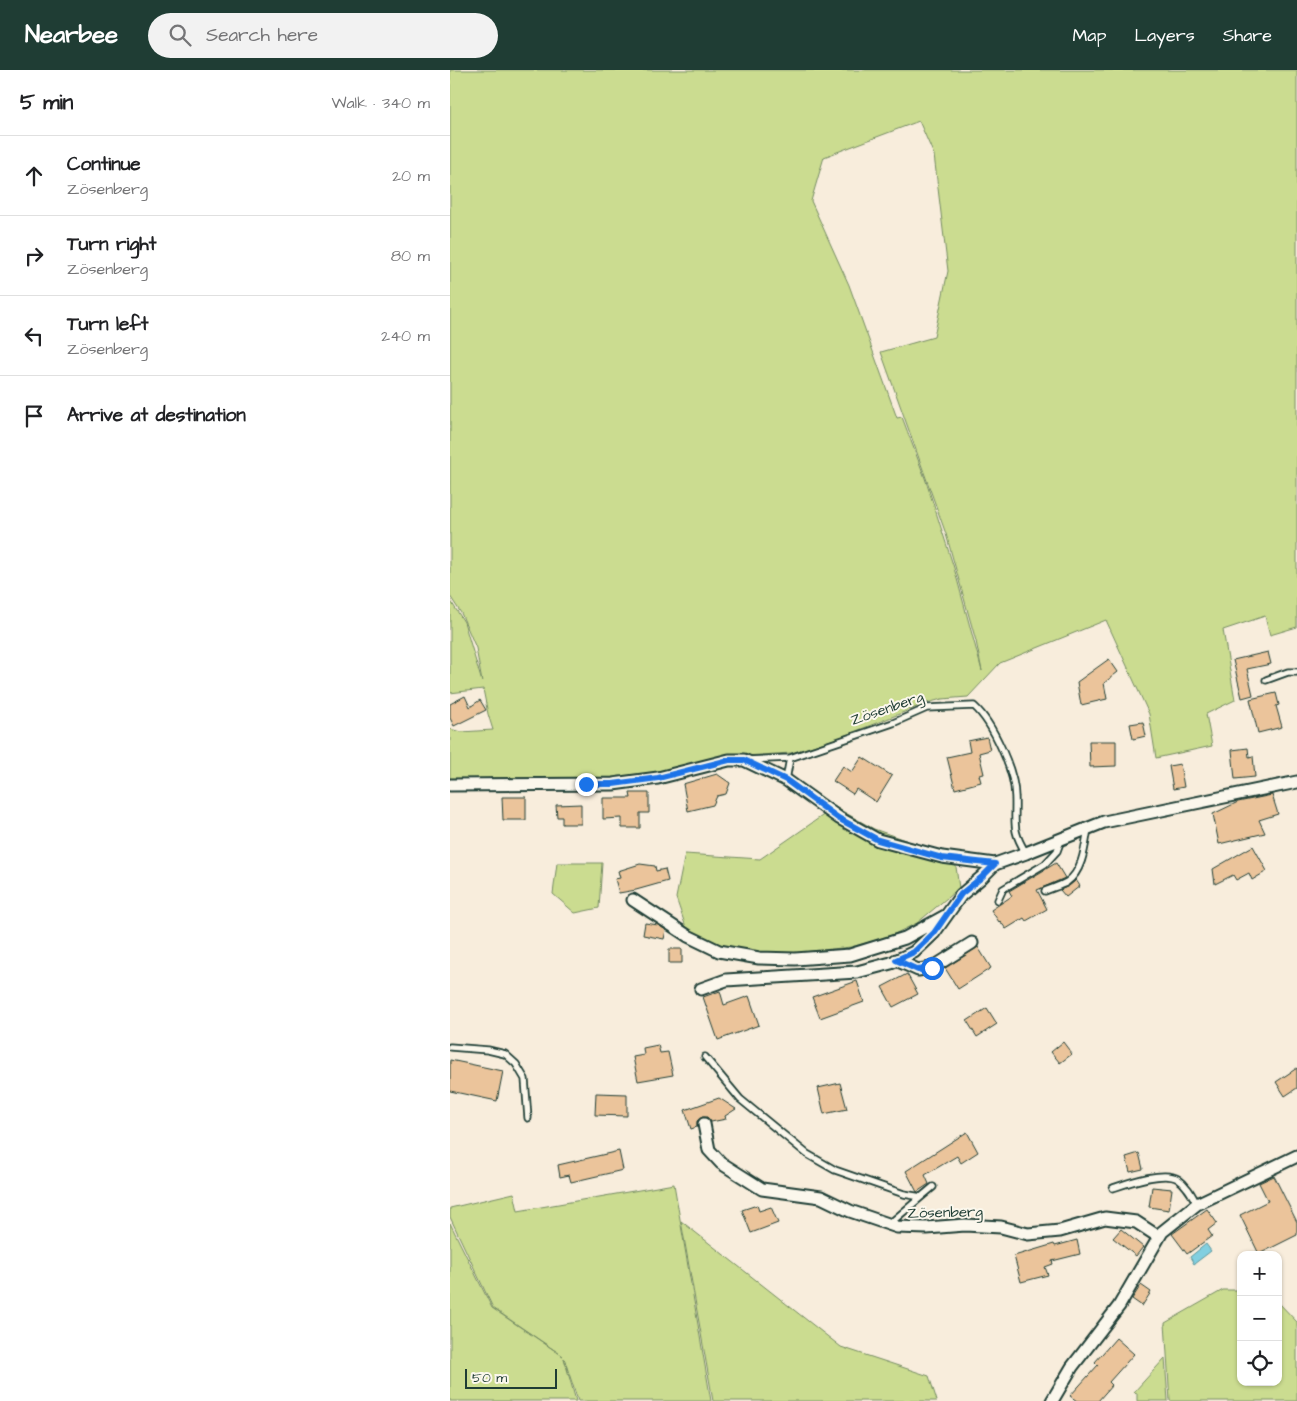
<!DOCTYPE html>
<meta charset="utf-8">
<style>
:root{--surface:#fff;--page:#f2f2f2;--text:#202124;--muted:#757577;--line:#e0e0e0;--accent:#1f3d34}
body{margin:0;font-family:"Architects Daughter",sans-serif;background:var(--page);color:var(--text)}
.controls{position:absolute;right:15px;bottom:15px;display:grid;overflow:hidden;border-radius:10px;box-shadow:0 1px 4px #0004}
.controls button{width:45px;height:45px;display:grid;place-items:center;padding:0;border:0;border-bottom:1px solid var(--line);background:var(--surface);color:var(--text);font:25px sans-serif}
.scale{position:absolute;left:15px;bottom:12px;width:92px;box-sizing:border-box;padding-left:5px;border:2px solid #1f3d34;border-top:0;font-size:14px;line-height:18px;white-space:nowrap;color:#1f3d34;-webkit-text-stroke:4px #fbf7ec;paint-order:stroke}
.stop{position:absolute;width:15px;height:15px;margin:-11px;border:4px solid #1a73e8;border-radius:50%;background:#fff}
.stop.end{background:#1a73e8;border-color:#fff;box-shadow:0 1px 5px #0008}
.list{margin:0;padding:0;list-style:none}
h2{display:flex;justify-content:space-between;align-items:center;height:65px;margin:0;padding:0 20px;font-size:21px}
h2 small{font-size:16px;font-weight:400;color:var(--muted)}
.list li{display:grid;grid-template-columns:32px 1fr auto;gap:15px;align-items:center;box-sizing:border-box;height:80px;padding:0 20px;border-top:1px solid var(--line)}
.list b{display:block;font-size:19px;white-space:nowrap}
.list p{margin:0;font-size:16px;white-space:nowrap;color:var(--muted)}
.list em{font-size:16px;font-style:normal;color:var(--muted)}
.icon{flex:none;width:28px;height:28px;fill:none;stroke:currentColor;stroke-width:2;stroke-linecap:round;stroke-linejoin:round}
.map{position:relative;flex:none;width:847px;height:1331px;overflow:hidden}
header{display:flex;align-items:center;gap:30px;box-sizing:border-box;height:70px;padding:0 25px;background:var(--accent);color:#fff}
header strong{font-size:24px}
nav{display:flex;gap:28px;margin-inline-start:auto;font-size:18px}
.search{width:350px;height:45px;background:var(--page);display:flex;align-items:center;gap:12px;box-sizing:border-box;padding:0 18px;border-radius:28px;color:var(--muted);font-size:19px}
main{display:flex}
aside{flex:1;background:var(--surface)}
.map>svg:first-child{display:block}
</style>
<header>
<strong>Nearbee</strong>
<div class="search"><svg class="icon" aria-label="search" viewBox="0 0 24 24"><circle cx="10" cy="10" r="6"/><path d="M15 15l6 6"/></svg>Search here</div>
<nav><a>Map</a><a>Layers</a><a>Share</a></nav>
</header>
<main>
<aside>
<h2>5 min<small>Walk · 340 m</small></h2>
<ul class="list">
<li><svg class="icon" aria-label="ahead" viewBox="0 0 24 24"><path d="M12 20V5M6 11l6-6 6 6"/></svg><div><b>Continue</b><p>Zösenberg</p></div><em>20 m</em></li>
<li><svg class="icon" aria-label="right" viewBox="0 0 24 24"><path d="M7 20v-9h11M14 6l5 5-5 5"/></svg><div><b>Turn right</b><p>Zösenberg</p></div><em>80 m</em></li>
<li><svg class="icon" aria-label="left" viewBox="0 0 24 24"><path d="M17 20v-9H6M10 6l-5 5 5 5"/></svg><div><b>Turn left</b><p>Zösenberg</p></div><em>240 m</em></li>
<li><svg class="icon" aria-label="arrive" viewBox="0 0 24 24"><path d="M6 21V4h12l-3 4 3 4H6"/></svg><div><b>Arrive at destination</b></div></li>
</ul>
</aside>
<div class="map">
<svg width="847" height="1331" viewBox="0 0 847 1331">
<rect width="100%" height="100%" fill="#f8eddc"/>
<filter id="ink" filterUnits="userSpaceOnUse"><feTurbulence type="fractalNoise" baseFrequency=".02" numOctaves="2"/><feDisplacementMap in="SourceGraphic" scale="10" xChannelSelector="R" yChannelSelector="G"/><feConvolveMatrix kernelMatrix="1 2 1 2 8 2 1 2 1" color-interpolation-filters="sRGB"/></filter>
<g filter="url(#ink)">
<path fill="#cbdc90" stroke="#758c62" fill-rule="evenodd" d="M0,0H847V557L820,565L815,546L773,560L785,630L756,644L762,676L706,688L699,644L656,550L550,593L518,627L492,629L477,633L391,667L341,683L294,686L206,703L136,714L111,708L113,709L44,708L0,710V659L11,662L43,660L38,644L33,619L0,623V530L14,552L32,612L26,578L11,543L0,526ZM469,51L484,85L498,201L484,267L431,282L496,464L526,571L532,601L504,498L475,408L452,347L447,348L399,215L361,131L374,87Z
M385,737L424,759L472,776L504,783L509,818L467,853L438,867L401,877L324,885L284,880L249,867L237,860L226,828L235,784L310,789Z
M107,793H152L149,838L125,843L103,824Z
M224,1114L261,1331H128L114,1288L126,1331H0V1153L42,1238L113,1286L43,1238L0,1147V1138L64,1123L68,1141Z
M231,1151L391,1277L479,1306L487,1331H263Z
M773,1220H791V1312H828V1232L847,1252V1331H720L715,1253Z
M715,1288L718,1331H687V1323L684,1322Z"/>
<path fill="#81cfe0" stroke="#5a959b" d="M756,1174L761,1181L744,1194L740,1187Z"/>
<path fill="#ebc49b" stroke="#1f3d34" d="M818,582L821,594L797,599L803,625L792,628L783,590Z
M659,589L668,602L654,613L657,629L631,635L627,612Z
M826,623L829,635L826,636L832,657L808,663L800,629Z
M15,626L20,637L30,630L36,640L4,656L0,648V634Z
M693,652L696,666L683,669L680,654Z
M537,667L540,680L529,683L534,704L529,705L531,712L505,719L497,687L520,682L518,671Z
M639,671H666V696L640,697Z
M798,678L799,687L803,686L805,707L785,709L782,680Z
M412,687L442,706L426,732L406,719L403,724L383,711L393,696L402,702Z
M730,694L734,717L723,719L719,696Z
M267,704L280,713L276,724L267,726L263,735L238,741L233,714Z
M180,723H199V743H190V758H172V748L153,749V728H181Z
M822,725L828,744L809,750L815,763L769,774L763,744L788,732Z
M52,727H76V750H53Z
M131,734V754H112V747H107L106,735Z
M803,776L817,801L802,810L799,803L786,810L783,805L765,814L763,799Z
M606,793L615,808L587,820L597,839L576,851L574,848L556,859L550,851L549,852L541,840L562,826L559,821Z
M190,794L205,796L206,801L215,799L218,811L186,820L169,823L165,809L170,808L168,801Z
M626,810L630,816L616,827L610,820L619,816Z
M195,853L208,855L216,860L214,869L193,865Z
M528,877L541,898L508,919L495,898Z
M219,879H232V893H219Z
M457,904L468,924L443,937L432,917Z
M407,911L414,932L370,948L362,927Z
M270,921L274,935L299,926L309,955L268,970L253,927Z
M537,938L547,954L527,967L517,951Z
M613,972L622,984L610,993L601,982Z
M208,975L210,983L218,982L223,1005L188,1011L183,987L194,985L193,978Z
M0,990L53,1001L47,1031L0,1021Z
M847,998V1018L835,1026L826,1012Z
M390,1013L397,1039L374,1044L368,1018Z
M146,1023L177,1024V1046L145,1045Z
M269,1028L286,1039L275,1046L276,1049L261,1052L257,1047H252L247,1051V1057L241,1059L235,1040Z
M517,1062L528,1082L511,1093L507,1086L475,1105L479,1114L467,1122L456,1101Z
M169,1081L173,1100L121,1112L119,1105L110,1107L108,1095Z
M689,1083L693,1099L680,1102L676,1087Z
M824,1106L847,1152V1165L809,1184L790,1145L818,1131L809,1113Z
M702,1117L722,1119L719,1140L699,1137Z
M307,1135L309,1141L321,1137L328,1153L301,1163L292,1140Z
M757,1139L767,1153L758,1160L762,1166L737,1184L722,1164Z
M671,1159L693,1177L686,1186L663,1168Z
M627,1170L630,1184L602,1191L603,1194L595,1197L598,1205L571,1212L564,1186L604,1174L605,1176Z
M691,1215L701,1222L692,1236L682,1229Z
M666,1268L684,1284L659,1312L662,1315L648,1331H627L620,1326L648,1295L645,1292Z"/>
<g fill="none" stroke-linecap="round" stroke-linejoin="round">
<defs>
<path id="lane" d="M816,610L838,602H847
M298,690L340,688L443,653L477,638L524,636C543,653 565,702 565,727C566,754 561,759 576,783
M336,710L340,688
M595,821C602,818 610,816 617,812C633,801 635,776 638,758
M548,830L553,819L595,794L607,781L611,770
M0,977L38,980L55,984L66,994L75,1009L78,1048
M255,987L290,1029L357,1084L385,1100L454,1124L471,1127L483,1117
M663,1118C678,1113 714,1100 728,1109C737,1115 742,1125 747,1134
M444,1156L442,1154L444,1150L471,1127"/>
<path id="street" d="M0,715L163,714L208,708L279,690H294L336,710L389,748L428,770L492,787L545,794L576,783L654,752L847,712
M183,830L238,866L269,881L309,888L345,889L400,885L455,868L495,846
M446,890L468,900L482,898L522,873
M251,919L276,910L407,902L441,893L464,882L484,863L511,825L532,807L545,794
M254,1054L259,1080L271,1093L312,1119L371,1127L400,1141L447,1157L477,1158L515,1155L551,1157L578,1164L610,1161L655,1148L686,1152L709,1167
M602,1331L622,1297L669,1236L712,1162L747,1134L847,1086"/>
</defs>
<use href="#lane" stroke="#1f3d34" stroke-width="9"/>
<use href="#street" stroke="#1f3d34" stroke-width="15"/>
<use href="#lane" stroke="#fbf7ec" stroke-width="5.5"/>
<use href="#street" stroke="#fbf7ec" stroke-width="11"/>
</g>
</g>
<g fill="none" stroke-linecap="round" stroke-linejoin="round" filter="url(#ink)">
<path stroke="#1a73e8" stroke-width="6" d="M136,714H163L208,708L279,690H294L336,710L388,748L428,770L492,788L545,794L532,807L511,824L484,863L464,882L446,890L468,900L482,898"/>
</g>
<g text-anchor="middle" stroke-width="4" stroke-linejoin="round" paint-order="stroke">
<g font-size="15" fill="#1f3d34" stroke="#fbf7ec">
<text transform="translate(437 638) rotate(-19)" y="5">Zösenberg</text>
<text transform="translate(495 1142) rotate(-1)" y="5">Zösenberg</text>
</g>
</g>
</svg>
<div class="controls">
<button>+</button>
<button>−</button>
<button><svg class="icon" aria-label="locate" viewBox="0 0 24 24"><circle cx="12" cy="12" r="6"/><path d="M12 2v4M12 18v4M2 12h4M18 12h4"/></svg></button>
</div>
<div class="scale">50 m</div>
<div class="stop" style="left:482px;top:898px"></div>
<div class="stop end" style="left:136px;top:714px"></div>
</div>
</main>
